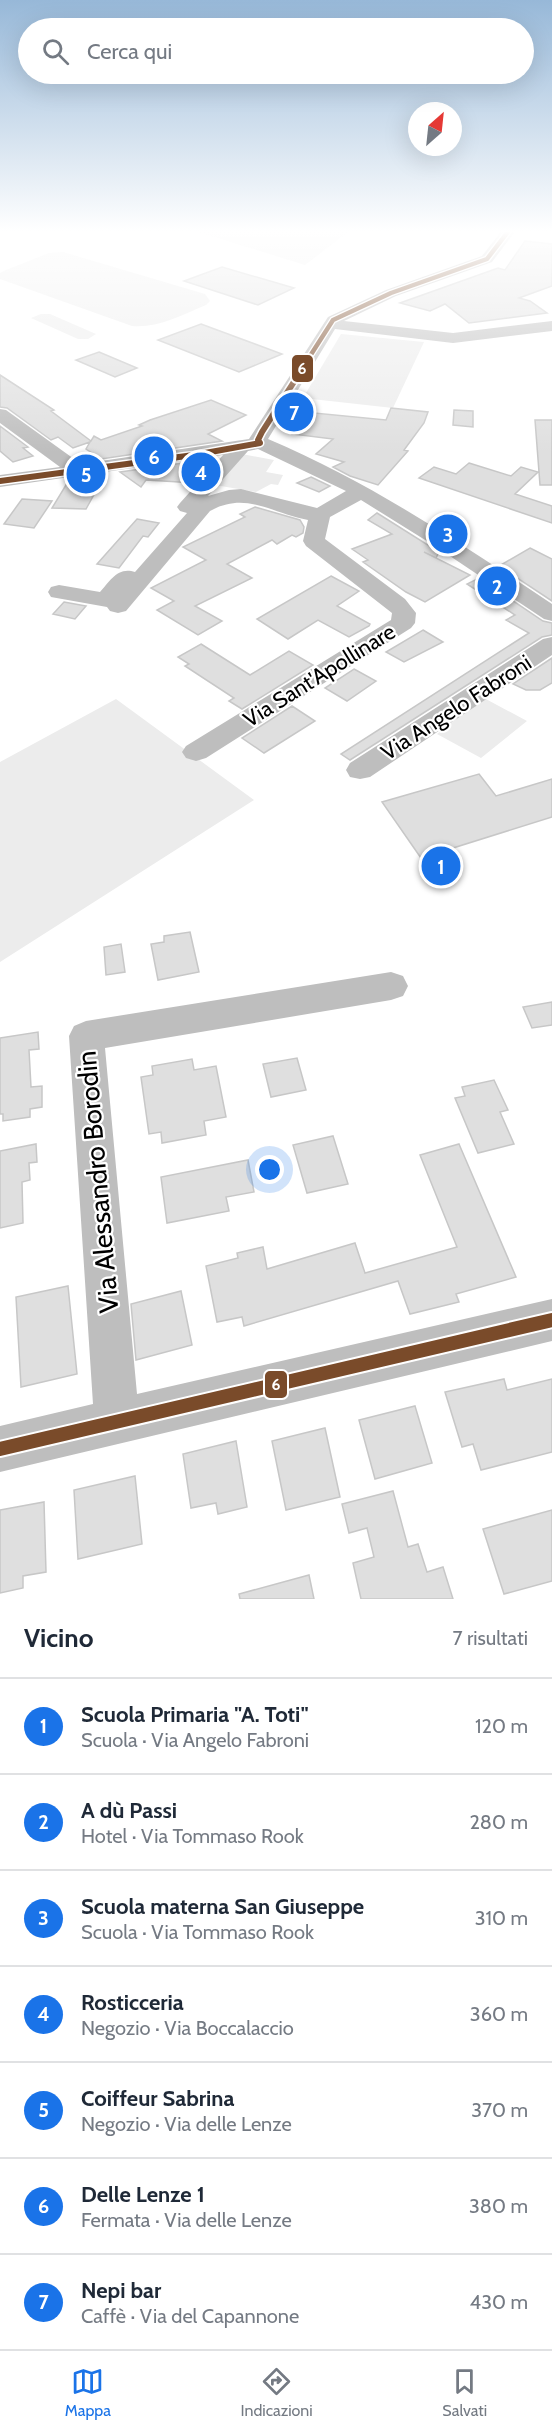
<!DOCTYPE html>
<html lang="it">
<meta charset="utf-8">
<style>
:root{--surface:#fff;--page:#f2f2f3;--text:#1f2937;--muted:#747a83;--line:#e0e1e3;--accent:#1a73e8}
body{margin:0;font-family:Cabin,sans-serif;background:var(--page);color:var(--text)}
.compass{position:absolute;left:408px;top:102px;width:54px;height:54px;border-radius:50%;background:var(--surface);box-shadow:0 6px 24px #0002;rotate:27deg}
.you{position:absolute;left:270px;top:1170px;width:21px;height:21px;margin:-15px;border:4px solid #fff;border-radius:50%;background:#1a73e8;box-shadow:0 0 0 9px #1a73e833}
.badge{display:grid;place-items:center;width:39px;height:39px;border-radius:50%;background:var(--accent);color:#fff;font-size:20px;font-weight:700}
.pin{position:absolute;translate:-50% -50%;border:3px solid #fff;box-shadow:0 2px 6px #0006}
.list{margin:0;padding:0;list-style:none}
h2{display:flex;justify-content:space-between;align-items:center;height:78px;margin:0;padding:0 24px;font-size:26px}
h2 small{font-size:20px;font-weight:400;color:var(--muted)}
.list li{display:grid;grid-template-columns:39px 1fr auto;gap:18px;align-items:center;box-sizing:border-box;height:96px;padding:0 24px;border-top:2px solid var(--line)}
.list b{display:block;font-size:22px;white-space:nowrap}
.list p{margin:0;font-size:20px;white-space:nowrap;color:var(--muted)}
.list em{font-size:20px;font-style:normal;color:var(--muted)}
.icon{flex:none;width:33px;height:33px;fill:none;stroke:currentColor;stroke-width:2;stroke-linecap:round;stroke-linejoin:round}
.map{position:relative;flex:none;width:552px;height:1599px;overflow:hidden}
.search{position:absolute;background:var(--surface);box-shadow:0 6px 24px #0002;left:18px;right:18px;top:18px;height:66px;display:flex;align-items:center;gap:15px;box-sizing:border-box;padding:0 21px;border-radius:33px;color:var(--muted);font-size:22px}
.sheet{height:750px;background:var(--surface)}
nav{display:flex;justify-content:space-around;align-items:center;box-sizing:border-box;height:84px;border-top:2px solid var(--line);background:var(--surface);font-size:16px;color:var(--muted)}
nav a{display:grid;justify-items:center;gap:3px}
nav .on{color:var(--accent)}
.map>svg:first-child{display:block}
</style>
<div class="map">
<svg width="552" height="1599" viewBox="0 0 552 1599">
<rect width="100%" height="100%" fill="#fff"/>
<path fill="#ececec" d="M189,229H352L305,265Z
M63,252L205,294L210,301L206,305C182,315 159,328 132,326L0,279V273L6,270L49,253Z
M41,314H50L96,334L88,339H78L31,318Z
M341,334L424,342L393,408L303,398Z
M242,454L274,460L266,472L283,475L278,485L271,484L256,492L215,485Z
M484,698L527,721L481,758L437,734Z
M116,699L254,800L0,962V762Z"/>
<path fill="#dfdfdf" stroke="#c7c7c7" stroke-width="1.5" d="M525,241L552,244V286L519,298L530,301L547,313L469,323L445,304L430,311L400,303L498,268L505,270Z
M222,267L294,288L258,305L184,281Z
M201,324L282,354L239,372L158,340Z
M99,352L137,368L115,377L76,360Z
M0,375L54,410L51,411L91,441L94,436L101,440L142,426L139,425L150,420L211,400L246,415L208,434L222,441L101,459L86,449L90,442L73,448L58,437L51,440L7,408L0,407Z
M391,408L428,412L424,423L404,450L408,451L378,485L350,476L333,467L344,462L316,454L333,439L292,434L304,412L386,420Z
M454,410L473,411V427L453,425Z
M535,420H552V485H540Z
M0,426L28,447L23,448L33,456L13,462L0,451Z
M212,459L211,466L195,483L146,480L141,487L120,472Z
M469,463L511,476L521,467L538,472L515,494L552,506V523L419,478L434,467L456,474Z
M311,477L330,486L319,492L297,483Z
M69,480L101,482L86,509L52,508Z
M22,499L52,501L34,528L4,524Z
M255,507L300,520L304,527L303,533L296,537L292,535L277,544L272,540L227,564L252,578L195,606L222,621L198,635L157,610L174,601L151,588L206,560L183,547L245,517L240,514Z
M377,513L439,552L436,558L424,552L470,575L425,602L406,592L363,562L368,560L352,549L392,534L368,520Z
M137,519L159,523L148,537L143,536L119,568L97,564Z
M530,548L552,559V601L499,566Z
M331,576L359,591L337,606L370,624L369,626L349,637L318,620L288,639L257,619Z
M479,578L543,621L552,623V635L542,637L350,760L341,754L529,633L506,620L515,615L467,584Z
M64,602L86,606L75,619L53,614Z
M423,630L443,642L404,662L386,652Z
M201,644L250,675L289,651L313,665L242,709L229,701L234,698L185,666L189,664L178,657Z
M552,658V683L540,690H526L513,684Z
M354,669L376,681L347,701L325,688Z
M292,706L315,721L264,753L242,738Z
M479,774L496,796L552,779V817L421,858L382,802Z
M190,932L199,972L158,980L151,944L164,942V936Z
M121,944L125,972L106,975L104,947Z
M552,1002V1025L532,1028L523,1007Z
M38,1032L39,1049L29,1050L31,1087L42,1086V1107L30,1109V1117L3,1121V1114H0V1038Z
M297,1058L306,1090L271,1097L263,1064Z
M192,1059L194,1070L216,1066L226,1117L204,1121L206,1135L162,1143L161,1132L149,1134L141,1077L153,1075L152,1066Z
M494,1080L508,1110L500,1112L514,1144L478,1153L455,1098L465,1096L462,1087Z
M333,1136L348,1184L307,1193L293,1145Z
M36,1144L37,1162L29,1163L30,1180L22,1182L23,1223L0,1228V1151Z
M459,1144L516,1277L456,1294L459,1302L410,1314L398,1281L244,1326L242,1317L217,1322L206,1266L238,1258L237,1253L263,1247L267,1269L355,1243L365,1273L457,1247L420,1155Z
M248,1160L254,1192L226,1197L229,1211L167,1223L161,1177Z
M68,1286L77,1374L21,1387L16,1297Z
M181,1291L192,1345L136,1360L131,1304Z
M504,1379L507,1390L552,1379V1452L481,1470L473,1444L462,1447L445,1392Z
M415,1406L432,1463L375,1479L359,1420Z
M325,1428L340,1497L286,1510L272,1441Z
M236,1441L247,1507L218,1514L216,1503L191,1508L183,1454Z
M135,1476L142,1544L78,1559L74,1490Z
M393,1491L408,1547L418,1544L427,1572L443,1567L453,1599H361L353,1563L374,1557L367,1528L349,1533L342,1504Z
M44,1502L46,1572L23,1576V1588L0,1593V1510Z
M552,1510V1581L504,1594L483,1529Z
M309,1575L314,1599H240L239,1594Z"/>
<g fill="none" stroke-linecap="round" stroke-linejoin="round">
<path fill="#bebebe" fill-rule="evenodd" d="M503,229H517L492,262L396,296L344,321L453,333L552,321V331L453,343L335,329L268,439C370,482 460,543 552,604V621L544,619L438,548L361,500L330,517L325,539L405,599L416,613L415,623L411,628L206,758L196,761L186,758L182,752L186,746L391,620L392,613L306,546L303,541L308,520C271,513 246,491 210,511L126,611L118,613L110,611L107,607L51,597L48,592L51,587L59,585L100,592C110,581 118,566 135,572L187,513L180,511L177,507L180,503L223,455L0,487V475L60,467L0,423V409L6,410L81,464L249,439L328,317L386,290L482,256ZM258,449L346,491L317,508L241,489L229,490L208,496L248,451Z
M552,637V655L370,777L360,779L350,777L346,770L350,763L543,639Z
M391,972L403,976L408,986L403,996L391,1000L105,1048L137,1394L552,1299V1341L0,1472V1426L93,1404L69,1036L74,1026L86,1021Z"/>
<defs>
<path id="bus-1-far2" d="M296,378L333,320L391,293L487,259L510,229"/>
<path id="bus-1-far1" d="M0,481L194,455L260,443L258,440L262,432L297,377"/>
<path id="bus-1" d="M0,1449L552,1320"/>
</defs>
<use href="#bus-1-far2" stroke="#fff" stroke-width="7"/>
<use href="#bus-1-far1" stroke="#fff" stroke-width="9"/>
<use href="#bus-1" stroke="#fff" stroke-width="18"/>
<use href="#bus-1-far2" stroke="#7a4b2a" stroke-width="4.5"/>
<use href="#bus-1-far1" stroke="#7a4b2a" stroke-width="6"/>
<use href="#bus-1" stroke="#7a4b2a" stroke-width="14"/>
</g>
<linearGradient id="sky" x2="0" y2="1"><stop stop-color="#97b8d8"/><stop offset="0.51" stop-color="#fff"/><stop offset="1" stop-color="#fff" stop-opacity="0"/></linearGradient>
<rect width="552" height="453" fill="url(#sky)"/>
<g text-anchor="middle" stroke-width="4.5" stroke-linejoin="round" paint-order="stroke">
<g font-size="22" fill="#000" stroke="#fff">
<text transform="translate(319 675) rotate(-32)" y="8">Via Sant'Apollinare</text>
<text transform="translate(456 707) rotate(-33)" y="8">Via Angelo Fabroni</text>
</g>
<g font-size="27" fill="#000" stroke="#fff">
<text transform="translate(98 1182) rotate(-95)" y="9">Via Alessandro Borodin</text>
</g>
</g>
<g stroke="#fff" stroke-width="2">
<rect x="291" y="354" width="23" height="29" rx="6" fill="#7a4b2a"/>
<rect x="264" y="1370" width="24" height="29" rx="6" fill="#7a4b2a"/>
</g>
<g font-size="16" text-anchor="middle" font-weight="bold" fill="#fff">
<text x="302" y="374">6</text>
<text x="276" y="1390">6</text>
</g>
</svg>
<svg class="compass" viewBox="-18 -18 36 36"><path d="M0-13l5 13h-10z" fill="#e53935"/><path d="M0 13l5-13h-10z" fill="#747a83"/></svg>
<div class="you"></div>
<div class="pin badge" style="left:441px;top:866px">1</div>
<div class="pin badge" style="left:497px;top:586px">2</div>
<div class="pin badge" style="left:448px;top:534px">3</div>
<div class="pin badge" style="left:201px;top:472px">4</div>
<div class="pin badge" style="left:86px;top:474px">5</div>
<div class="pin badge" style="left:154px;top:456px">6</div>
<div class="pin badge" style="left:294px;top:412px">7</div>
<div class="search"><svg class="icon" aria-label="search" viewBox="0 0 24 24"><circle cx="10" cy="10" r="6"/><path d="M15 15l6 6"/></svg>Cerca qui</div>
</div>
<section class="sheet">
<h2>Vicino<small>7 risultati</small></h2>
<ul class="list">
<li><span class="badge">1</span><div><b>Scuola Primaria &quot;A. Toti&quot;</b><p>Scuola · Via Angelo Fabroni</p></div><em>120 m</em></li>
<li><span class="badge">2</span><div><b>A dù Passi</b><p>Hotel · Via Tommaso Rook</p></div><em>280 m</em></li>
<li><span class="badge">3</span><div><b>Scuola materna San Giuseppe</b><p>Scuola · Via Tommaso Rook</p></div><em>310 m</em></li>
<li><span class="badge">4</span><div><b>Rosticceria</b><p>Negozio · Via Boccalaccio</p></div><em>360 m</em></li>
<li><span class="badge">5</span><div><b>Coiffeur Sabrina</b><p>Negozio · Via delle Lenze</p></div><em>370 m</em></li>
<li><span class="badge">6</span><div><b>Delle Lenze 1</b><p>Fermata · Via delle Lenze</p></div><em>380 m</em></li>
<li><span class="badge">7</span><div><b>Nepi bar</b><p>Caffè · Via del Capannone</p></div><em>430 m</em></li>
</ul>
</section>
<nav>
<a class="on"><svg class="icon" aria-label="map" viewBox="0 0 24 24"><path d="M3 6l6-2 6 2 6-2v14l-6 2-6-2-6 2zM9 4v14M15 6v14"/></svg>Mappa</a>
<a><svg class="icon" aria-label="directions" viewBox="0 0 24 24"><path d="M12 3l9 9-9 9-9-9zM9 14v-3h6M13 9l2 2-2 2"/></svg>Indicazioni</a>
<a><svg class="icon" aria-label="saved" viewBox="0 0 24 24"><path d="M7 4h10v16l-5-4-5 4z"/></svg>Salvati</a>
</nav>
